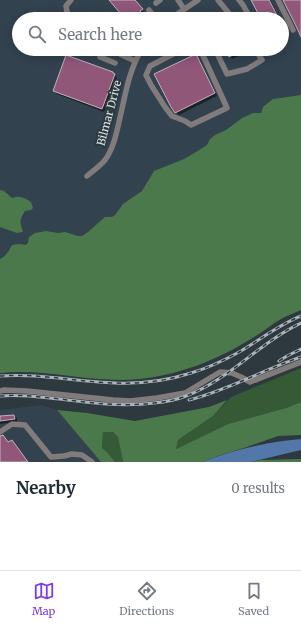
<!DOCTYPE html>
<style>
:root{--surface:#fff;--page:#f2f2f3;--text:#1f2937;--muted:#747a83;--line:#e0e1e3;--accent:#7c3aed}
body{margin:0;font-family:Merriweather,serif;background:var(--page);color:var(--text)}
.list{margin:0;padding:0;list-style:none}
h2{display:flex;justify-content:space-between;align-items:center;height:52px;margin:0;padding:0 16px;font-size:17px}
h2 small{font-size:13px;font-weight:400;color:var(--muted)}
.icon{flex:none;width:22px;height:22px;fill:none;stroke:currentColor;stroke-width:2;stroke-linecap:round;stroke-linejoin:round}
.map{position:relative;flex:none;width:301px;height:462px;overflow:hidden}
.search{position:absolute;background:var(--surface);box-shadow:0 2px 10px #0003;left:12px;right:12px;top:12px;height:44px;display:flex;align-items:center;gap:10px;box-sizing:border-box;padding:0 14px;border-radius:22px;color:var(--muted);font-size:15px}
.sheet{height:108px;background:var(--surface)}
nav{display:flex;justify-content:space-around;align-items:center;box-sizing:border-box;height:56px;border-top:1px solid var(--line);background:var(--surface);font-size:11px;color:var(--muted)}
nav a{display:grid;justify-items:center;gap:2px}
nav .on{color:var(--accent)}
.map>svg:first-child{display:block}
</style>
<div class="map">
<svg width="301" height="462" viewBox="0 0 301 462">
<rect width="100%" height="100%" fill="#2d383f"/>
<path fill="#32424e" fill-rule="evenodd" d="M0,0H301V113L83,298L0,281ZM19,19H282V49H19Z
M41,405L57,410L101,462H0V410Z"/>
<path fill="#355a35" d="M301,368V402L286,408L228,424L176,449L178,440L213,416L231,397Z
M103,432H113L118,437L123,462H115L108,453L102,448Z"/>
<path fill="#4b794b" d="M301,95V310C295,313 288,315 281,319C271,325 261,333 251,339C217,360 179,375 140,379C93,384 47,368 0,373V259C6,256 9,251 12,245L19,244L26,245L28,243L29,237L35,233L46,231L58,233L65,232L78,236H82L88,232L105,217H112L115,215L123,204L142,191L154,171L184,159L196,152L207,145L210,139L215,135L226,130L242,118L253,113H261L263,107L273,99Z
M0,190L4,191L12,198C20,195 25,198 31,202L33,208L31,210L25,211C19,220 20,223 23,232L17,233L0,227Z
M227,400L213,416L178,440L176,449L228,424L286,408L301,402V435L278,436L247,447L218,456L203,462H123L118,437L113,432H103L102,448L108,453L115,462H101L57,410L87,413L135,421L209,407Z
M301,459V462H251L261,460Z"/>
<path fill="#5277a8" d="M301,439V450L251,462H203C234,449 268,442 301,439Z"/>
<path fill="#0007" d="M110,0H134L144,13L142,14L146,19H119L121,14Z
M252,0H270L280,19H262Z
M282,23L290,38L282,42Z
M226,49H248L249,51L232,59L229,56Z
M195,55L198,58L217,96L179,115L176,112Z
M113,73L117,78L104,112L57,94L54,91Z
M14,416L17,418V422L0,424V417Z"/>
<path fill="#905779" stroke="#c1b3ba" d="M109,0H135L143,9L140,11L145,17L143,19H118L116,16L120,13Z
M251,0H269L279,19H261Z
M283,0H301V37L297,28Z
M225,49H245L229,57Z
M196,54L215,93L175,113L171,107L154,74Z
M66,55L113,72V73L115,74L102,109L53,91Z
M14,415L15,419L0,421V416Z
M3,435L8,442L12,440L28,462H0V436Z"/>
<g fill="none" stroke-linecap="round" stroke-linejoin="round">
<path stroke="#827b7c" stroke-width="5.5" d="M71,0L66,6L67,12L73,19
M178,0L184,9
M218,0L231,16L236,19
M239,0L243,5L251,19
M278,0L293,30
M156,3L160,0
M149,10L156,19
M181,12L185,19
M105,18L106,19
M170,19L198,0
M224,19L231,16
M103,49L100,57L115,63
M109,49L135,61
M183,49L150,66L146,75L151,85L165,107L172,116L185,121L191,125L227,108L218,88L200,49
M215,49L227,74L247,69L262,60L255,49
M87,176C93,171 100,166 105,160C113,149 116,135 119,122C125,98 128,71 142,49
M0,391L4,390L27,391L113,400L130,401L157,398L185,393L220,372L232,373L241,377L250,382L301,362
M0,432L12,424L25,425L51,457L64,456L72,454L82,455L92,462"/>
<defs>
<path id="rail" d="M279,361L287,356L301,349
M0,376C39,373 77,382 115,383C141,384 166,381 191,373C208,368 225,360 241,351C261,339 279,325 301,316
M0,396C20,394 40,397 60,399C91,403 122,407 154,403C165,402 176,400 186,396C229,380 260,342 301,323
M189,400C228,390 263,370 301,357"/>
</defs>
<use href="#rail" stroke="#acb4b9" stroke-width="3"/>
<use href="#rail" stroke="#2d383f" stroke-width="1.5" stroke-dasharray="4.5" stroke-linecap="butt"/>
</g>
<g text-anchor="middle" stroke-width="4" stroke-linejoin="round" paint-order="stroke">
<g font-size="11" fill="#dae1e6" stroke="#2d383f">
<text transform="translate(109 113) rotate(-75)" y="4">Bilmar Drive</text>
</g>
</g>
</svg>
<div class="search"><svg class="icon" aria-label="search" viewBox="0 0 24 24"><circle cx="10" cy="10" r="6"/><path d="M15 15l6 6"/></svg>Search here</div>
</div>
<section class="sheet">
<h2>Nearby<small>0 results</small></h2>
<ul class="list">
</ul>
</section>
<nav>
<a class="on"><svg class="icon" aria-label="map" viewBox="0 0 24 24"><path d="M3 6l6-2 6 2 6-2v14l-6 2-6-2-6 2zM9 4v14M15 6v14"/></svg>Map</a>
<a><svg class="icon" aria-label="directions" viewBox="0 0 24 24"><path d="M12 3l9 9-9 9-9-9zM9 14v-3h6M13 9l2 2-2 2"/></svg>Directions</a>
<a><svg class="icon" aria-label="saved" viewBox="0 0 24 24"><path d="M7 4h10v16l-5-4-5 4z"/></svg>Saved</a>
</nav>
